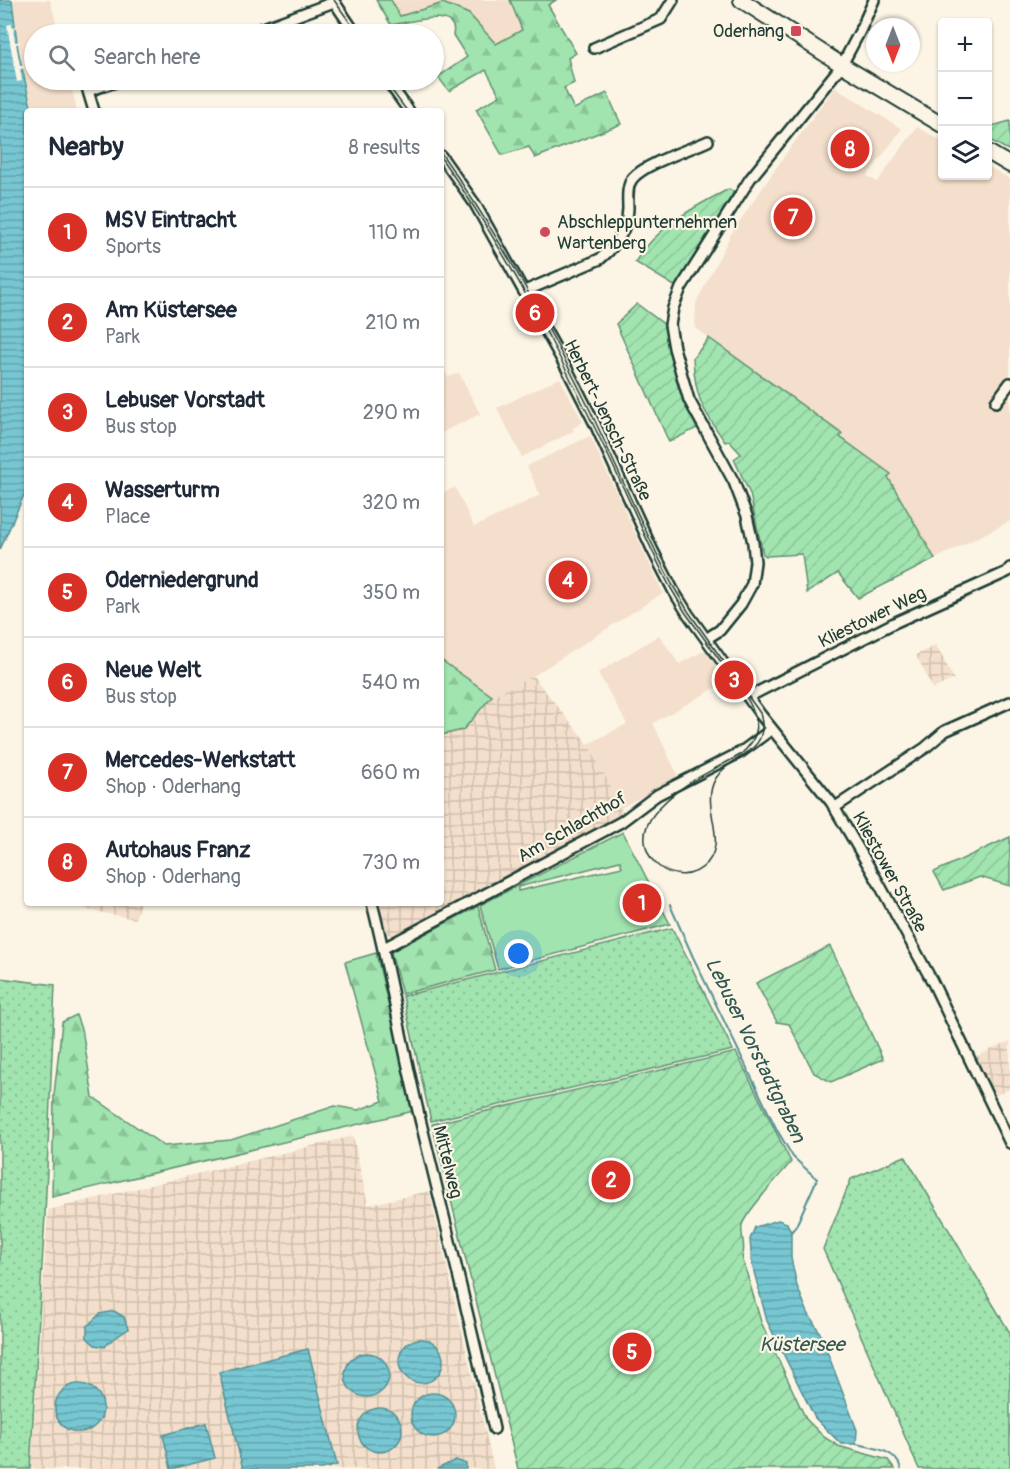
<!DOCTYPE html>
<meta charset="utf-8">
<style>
:root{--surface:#fff;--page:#f6f6f7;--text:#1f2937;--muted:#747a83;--line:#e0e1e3;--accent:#d93025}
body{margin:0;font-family:Pangolin,sans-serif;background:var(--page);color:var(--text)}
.controls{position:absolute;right:18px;top:18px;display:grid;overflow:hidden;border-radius:6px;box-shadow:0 2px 4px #0004}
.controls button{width:54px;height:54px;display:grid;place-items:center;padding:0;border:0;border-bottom:2px solid var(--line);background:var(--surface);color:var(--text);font:30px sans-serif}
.compass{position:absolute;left:866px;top:18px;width:54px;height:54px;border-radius:50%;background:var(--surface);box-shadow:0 2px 4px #0004;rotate:180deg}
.you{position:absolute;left:519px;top:954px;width:21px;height:21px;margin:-15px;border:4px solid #fff;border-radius:50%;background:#1a73e8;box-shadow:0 0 0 9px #1a73e833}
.badge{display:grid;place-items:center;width:39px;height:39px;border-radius:50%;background:var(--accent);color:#fff;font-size:20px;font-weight:700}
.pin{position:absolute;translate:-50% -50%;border:3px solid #fff;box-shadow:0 2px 6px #0006}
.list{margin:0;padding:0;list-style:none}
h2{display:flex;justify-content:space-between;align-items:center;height:78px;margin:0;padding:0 24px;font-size:26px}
h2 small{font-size:20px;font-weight:400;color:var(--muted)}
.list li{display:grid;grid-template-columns:39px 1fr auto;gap:18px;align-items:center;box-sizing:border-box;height:90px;padding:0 24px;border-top:2px solid var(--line)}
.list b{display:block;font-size:22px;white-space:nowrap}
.list p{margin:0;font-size:20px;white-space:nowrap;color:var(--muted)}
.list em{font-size:20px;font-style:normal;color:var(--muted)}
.icon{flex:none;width:33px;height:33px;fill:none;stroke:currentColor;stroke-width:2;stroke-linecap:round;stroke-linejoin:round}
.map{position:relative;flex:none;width:1010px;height:1469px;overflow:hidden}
.search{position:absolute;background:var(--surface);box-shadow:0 2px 4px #0004;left:24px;top:24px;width:420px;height:66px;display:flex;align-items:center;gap:15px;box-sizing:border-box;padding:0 21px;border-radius:33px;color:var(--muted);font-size:22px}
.panel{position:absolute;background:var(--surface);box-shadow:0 2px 4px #0004;left:24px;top:108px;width:420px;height:798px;border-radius:6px}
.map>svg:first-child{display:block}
</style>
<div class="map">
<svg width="1010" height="1469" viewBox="0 0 1010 1469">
<defs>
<pattern id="industrial-grid" width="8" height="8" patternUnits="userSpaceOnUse" patternTransform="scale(1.5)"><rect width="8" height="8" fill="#f3dfcb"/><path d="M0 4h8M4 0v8" fill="none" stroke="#d0c0af"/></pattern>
<pattern id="grass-dots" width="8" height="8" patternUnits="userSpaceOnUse" patternTransform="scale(1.5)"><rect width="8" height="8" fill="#a1e4af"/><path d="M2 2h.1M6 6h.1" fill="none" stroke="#8ac497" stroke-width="1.8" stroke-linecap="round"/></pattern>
<pattern id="forest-firs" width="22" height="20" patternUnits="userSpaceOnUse" patternTransform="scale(1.5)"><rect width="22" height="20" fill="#a1e4af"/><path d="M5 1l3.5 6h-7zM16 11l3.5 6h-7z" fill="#8ac497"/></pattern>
<pattern id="garden-furrows" width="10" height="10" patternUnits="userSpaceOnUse" patternTransform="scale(1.5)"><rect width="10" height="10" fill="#a1e4af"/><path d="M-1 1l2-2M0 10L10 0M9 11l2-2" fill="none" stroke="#8ac497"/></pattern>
<pattern id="water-rules" width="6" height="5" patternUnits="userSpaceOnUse" patternTransform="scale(1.5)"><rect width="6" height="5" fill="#77c7d3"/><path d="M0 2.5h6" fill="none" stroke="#61a3ac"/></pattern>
</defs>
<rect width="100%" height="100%" fill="#fcf5e5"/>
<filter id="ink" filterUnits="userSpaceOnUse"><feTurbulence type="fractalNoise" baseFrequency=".0167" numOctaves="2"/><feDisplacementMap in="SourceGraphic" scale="12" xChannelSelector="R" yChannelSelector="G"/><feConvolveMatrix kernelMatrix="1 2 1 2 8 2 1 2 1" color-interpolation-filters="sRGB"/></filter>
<g filter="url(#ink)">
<path fill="#f3dfcb" d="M13,0H50L59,34H34V80H70L77,111H33L19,49Z
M391,0H510L522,30L496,44L469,14L443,4L400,16Z
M835,87L902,129L867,176L877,182L917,127L942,141V176H988V166L1010,179V521L935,559L887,478L891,474L839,437L841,433L695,328L696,303L731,234L783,158Z
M441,363L448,377L459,373L480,414L441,433Z
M560,378L583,422L573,428L574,431L522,457L497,408Z
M590,436L663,593L533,676L492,696L441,660V494L455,487L474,527L540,495L527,466Z
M659,635L679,664L705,650L726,682L653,723L679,778L622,807L588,744L627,724L598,673Z"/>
<path fill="url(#industrial-grid)" d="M936,645L954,679L933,689L916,655Z
M533,676L588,744L622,807L619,819L396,936L389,935L383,925L377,903H441V735L463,730L492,696Z
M85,903H140L135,919L84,909Z
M1010,1041V1089L994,1096L975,1057Z
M353,1136L368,1205L429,1191L494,1469H31L48,1210Z"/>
<path fill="url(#grass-dots)" stroke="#609072" stroke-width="1.5" d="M672,928L733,1050L431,1121L403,996Z
M0,978L55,985L45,1215L30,1469H0Z
M905,1156L1010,1333V1469H919L823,1249L851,1179Z"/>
<path fill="url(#forest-firs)" stroke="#609072" stroke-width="1.5" d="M376,0H391L400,16L443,3L469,14L496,44L522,30L510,0H556L548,5L576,53L568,58L574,83L564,88L574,109L607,93L621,124L535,158L529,147L502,155L476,109L500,96L486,70L449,91L438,77L467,57L453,35C460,6 406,23 391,25Z
M441,660L492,696L463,730L441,735Z
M478,906L495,970L402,994L391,952Z
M376,953L414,1111L52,1197L54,1095L62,1022L76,1015L83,1035L93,1097L164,1146L231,1140L335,1106L358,1110L383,1101L345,962Z"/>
<path fill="url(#garden-furrows)" stroke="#609072" stroke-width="1.5" d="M1010,121V151L988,139V127Z
M729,189L734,192L676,287L635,262C657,227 693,207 729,189Z
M637,304L665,325L677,383L684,403L697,428L669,442L616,324Z
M709,338L842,434L840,437L891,474L888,477L935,559L858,598L838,573L807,593L802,554L766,556L763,554L750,494L734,459L741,454L729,441L725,442C703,410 695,399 693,358Z
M1010,837V886L980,877L944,890L934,872Z
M830,946L883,1059L831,1082L814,1073L789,1024L777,1022L756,983Z
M736,1052L791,1162C782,1173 745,1213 742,1225C740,1235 747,1247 742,1257L761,1322L806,1419L824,1437L838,1446L888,1460L895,1469H518L432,1124Z"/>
<path fill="#a1e4af" stroke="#609072" stroke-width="1.5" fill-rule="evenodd" d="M623,832L670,924L498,969L480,905ZM620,861L622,867L518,891V887Z"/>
<path fill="url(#water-rules)" stroke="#549093" stroke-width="1.5" d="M0,0H12L18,50L32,111H27V488L0,550Z
M778,1220L787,1223L791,1232V1258L797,1286L808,1313L820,1333L857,1430L856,1444H841L815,1418L767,1321L752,1264L750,1239L755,1227Z
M114,1311L124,1317L128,1329C120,1336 111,1338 105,1347L95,1345L87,1338V1326L100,1314Z
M399 1361a22 22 0 1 1 44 0a22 22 0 1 1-44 0Z
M308,1349L337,1465L323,1469H243L219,1372Z
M345 1375a22 22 0 1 1 44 0a22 22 0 1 1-44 0Z
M55 1408a24 24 0 1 1 48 0a24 24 0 1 1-48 0Z
M411 1415a22 22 0 1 1 44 0a22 22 0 1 1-44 0Z
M358 1430a22 22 0 1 1 44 0a22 22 0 1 1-44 0Z
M206,1423L215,1458L171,1469L163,1435Z
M456,1460L466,1464V1469H437Z"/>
<path fill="#fcf5e5" d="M12,24V27L18,26L13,29L15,42L20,41V43L16,44L20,66H25V68L20,69L22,81L17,82L7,25Z"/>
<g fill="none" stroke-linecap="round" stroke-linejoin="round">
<path stroke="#549093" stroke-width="2" d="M670,905L693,957L777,1130L793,1157L817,1179L796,1226L791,1232
M856,1444C872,1447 897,1450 901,1469"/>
<defs>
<path id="street" d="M333,0L356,34
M247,34L334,2
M594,48L661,19L673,0
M387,80L409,111
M94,111L88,91L121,80
M441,156L475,204L566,367L595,424L652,549L673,590L688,614L760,714L831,802L877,880L932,981L1010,1143
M525,291L600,259C616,246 627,231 628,209C628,199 626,186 633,178C646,163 689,150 708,141
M996,402L1010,383
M706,639L720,630L741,604L752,584L755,562L753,543L747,516L734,482L689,400L674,348L670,325L673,308L681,288L750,179L842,65L860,31L874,0
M748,697L896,622L1007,572L1010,568
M834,808L925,748L945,731L1010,702
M372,903C390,973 402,1045 419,1115C445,1220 471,1324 494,1429
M384,948L621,822L657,795L741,752L772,729"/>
<path id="secondary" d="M741,0L842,65L942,125
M988,152L1010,165"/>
</defs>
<use href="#street" stroke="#1f3d34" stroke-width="14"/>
<use href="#secondary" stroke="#1f3d34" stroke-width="18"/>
<use href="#street" stroke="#fcf5e5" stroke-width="9"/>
<use href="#secondary" stroke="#fcf5e5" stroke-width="14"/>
<path stroke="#1f3d34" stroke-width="1.5" d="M334,0L358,34
M384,80L407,111
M441,153C497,232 545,319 588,406C616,465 642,526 672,584L688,611L760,713C772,754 732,753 716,778C699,805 728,837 708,862C678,897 623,853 654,814C675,786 710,772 740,755C762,736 760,722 747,698L685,612L669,585C647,542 628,497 607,453C559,353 505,248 441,158"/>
</g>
</g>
<g fill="#d1495b" stroke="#fcf5e5" stroke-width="2">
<rect x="790" y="25" width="12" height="12" rx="3"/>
<circle cx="545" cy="232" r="6"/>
</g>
<g text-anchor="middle" stroke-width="4.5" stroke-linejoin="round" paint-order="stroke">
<g font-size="18" fill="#1f3d34" stroke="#fcf5e5" text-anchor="end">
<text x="784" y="37">Oderhang</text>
<text x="557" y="228" text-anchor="start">Abschleppunternehmen<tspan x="557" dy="21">Wartenberg</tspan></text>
</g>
<g font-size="18" fill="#1f3d34" stroke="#fcf5e5">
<text transform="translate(608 420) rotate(64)" y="6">Herbert-Jensch-Straße</text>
<text transform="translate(872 617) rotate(-26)" y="6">Kliestower Weg</text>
<text transform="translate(572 827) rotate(-30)" y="6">Am Schlachthof</text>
<text transform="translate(890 872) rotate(61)" y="6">Kliestower Straße</text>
<text transform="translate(448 1162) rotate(76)" y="6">Mittelweg</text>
</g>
<g font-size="20" font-style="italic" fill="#315954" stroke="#fcf5e5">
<text transform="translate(756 1050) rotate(64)" y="7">Lebuser Vorstadtgraben</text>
<text x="802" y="1351">Küstersee</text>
</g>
</g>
</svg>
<div class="controls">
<button>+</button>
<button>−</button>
<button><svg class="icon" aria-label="layers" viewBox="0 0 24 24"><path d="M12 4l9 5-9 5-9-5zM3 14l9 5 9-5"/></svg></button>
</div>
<svg class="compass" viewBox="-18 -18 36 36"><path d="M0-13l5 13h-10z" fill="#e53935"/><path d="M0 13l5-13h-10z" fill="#747a83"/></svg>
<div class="you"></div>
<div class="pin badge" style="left:642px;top:903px">1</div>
<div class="pin badge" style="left:611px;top:1180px">2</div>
<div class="pin badge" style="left:734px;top:680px">3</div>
<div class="pin badge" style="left:568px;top:580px">4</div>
<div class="pin badge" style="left:632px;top:1352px">5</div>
<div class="pin badge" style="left:535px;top:313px">6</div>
<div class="pin badge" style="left:793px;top:217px">7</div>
<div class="pin badge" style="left:850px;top:149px">8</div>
<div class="search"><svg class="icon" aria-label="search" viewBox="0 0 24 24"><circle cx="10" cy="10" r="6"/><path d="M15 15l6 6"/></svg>Search here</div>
<section class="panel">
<h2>Nearby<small>8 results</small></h2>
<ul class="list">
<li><span class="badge">1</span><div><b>MSV Eintracht</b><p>Sports</p></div><em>110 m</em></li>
<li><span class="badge">2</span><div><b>Am Küstersee</b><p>Park</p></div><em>210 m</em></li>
<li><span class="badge">3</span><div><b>Lebuser Vorstadt</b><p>Bus stop</p></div><em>290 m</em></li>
<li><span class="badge">4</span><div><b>Wasserturm</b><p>Place</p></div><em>320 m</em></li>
<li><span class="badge">5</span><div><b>Oderniedergrund</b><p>Park</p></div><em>350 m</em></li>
<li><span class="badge">6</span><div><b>Neue Welt</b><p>Bus stop</p></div><em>540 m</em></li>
<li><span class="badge">7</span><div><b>Mercedes-Werkstatt</b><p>Shop · Oderhang</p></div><em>660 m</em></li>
<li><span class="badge">8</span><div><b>Autohaus Franz</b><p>Shop · Oderhang</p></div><em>730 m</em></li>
</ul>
</section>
</div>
